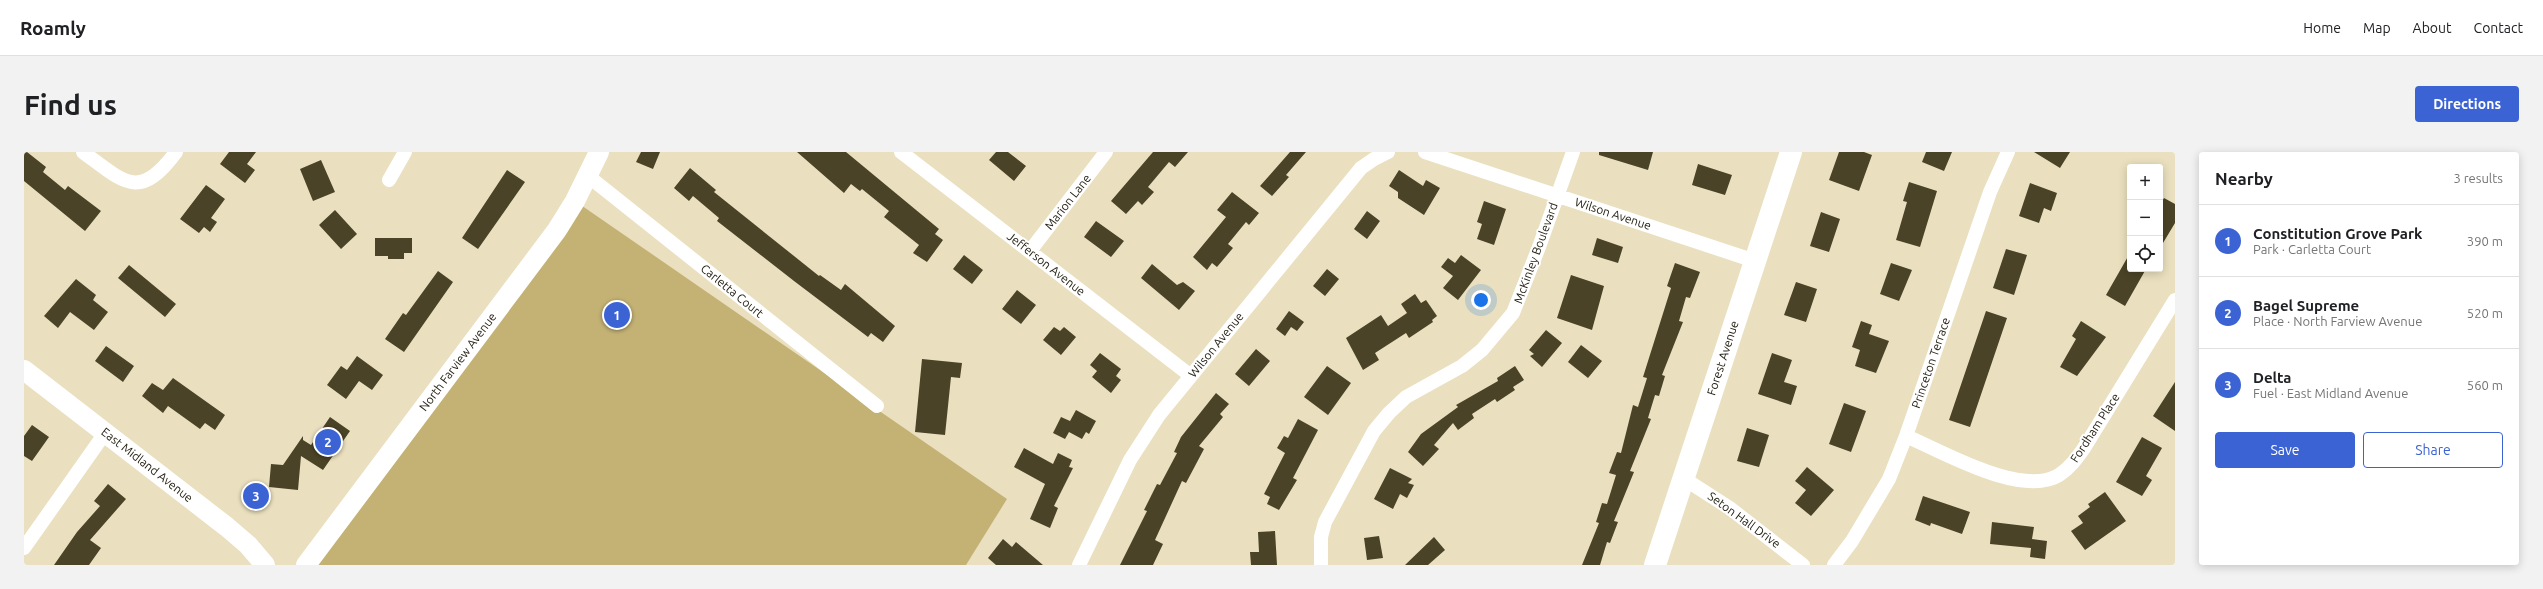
<!DOCTYPE html>
<meta charset="utf-8">
<style>
:root{--surface:#fff;--page:#f2f2f2;--text:#202124;--muted:#757577;--line:#e0e0e0;--accent:#3c63d4}
body{margin:0;font-family:Ubuntu,sans-serif;background:var(--page);color:var(--text)}
.controls{position:absolute;right:12px;top:12px;display:grid;overflow:hidden;border-radius:4px;box-shadow:0 2px 10px #0003}
.controls button{width:36px;height:36px;display:grid;place-items:center;padding:0;border:0;border-bottom:1px solid var(--line);background:var(--surface);color:var(--text);font:20px sans-serif}
.you{position:absolute;left:1457px;top:148px;width:14px;height:14px;margin:-10px;border:3px solid #fff;border-radius:50%;background:#1a73e8;box-shadow:0 0 0 6px #1a73e833}
.badge{display:grid;place-items:center;width:26px;height:26px;border-radius:50%;background:var(--accent);color:#fff;font-size:13px;font-weight:700}
.pin{position:absolute;translate:-50% -50%;border:2px solid #fff;box-shadow:0 1px 4px #0006}
.list{margin:0;padding:0;list-style:none}
h2{display:flex;justify-content:space-between;align-items:center;height:52px;margin:0;padding:0 16px;font-size:17px}
h2 small{font-size:13px;font-weight:400;color:var(--muted)}
.list li{display:grid;grid-template-columns:26px 1fr auto;gap:12px;align-items:center;box-sizing:border-box;height:72px;padding:0 16px;border-top:1px solid var(--line)}
.list b{display:block;font-size:15px;white-space:nowrap}
.list p{margin:0;font-size:13px;white-space:nowrap;color:var(--muted)}
.list em{font-size:13px;font-style:normal;color:var(--muted)}
.actions{display:flex;gap:8px;padding:12px 16px}
.actions a{flex:1;padding:9px 0;border:1px solid var(--accent);border-radius:4px;text-align:center;font-size:14px;color:var(--accent)}
.actions .main{background:var(--accent);color:#fff}
.icon{flex:none;width:22px;height:22px;fill:none;stroke:currentColor;stroke-width:2;stroke-linecap:round;stroke-linejoin:round}
.map{position:relative;flex:none;width:2151px;height:413px;overflow:hidden;border-radius:4px}
header{display:flex;align-items:center;gap:24px;box-sizing:border-box;height:56px;padding:0 20px;background:var(--surface);border-bottom:1px solid var(--line)}
header strong{font-size:19px}
nav{display:flex;gap:22px;margin-inline-start:auto;font-size:14px}
.intro{display:flex;align-items:center;justify-content:space-between;box-sizing:border-box;height:96px;padding:0 24px}
h1{margin:0;font-size:28px}
.button{padding:10px 18px;border-radius:4px;background:var(--accent);color:#fff;font-size:14px;font-weight:700}
main{display:flex;gap:24px;padding:0 24px}
aside{flex:1;background:var(--surface);border-radius:4px;box-shadow:0 2px 10px #0003}
.map>svg:first-child{display:block}
</style>
<header>
<strong>Roamly</strong>
<nav><a>Home</a><a>Map</a><a>About</a><a>Contact</a></nav>
</header>
<div class="intro"><h1>Find us</h1><a class="button">Directions</a></div>
<main>
<div class="map">
<svg width="2151" height="413" viewBox="0 0 2151 413">
<rect width="100%" height="100%" fill="#eae0bf"/>
<path fill="#c4b275" d="M551,49L983,347L942,413H282Z"/>
<path fill="#4b4327" d="M0,0H3L22,15L19,20L41,38L44,34L77,59L61,79L0,29Z
M205,0H232L223,12L231,18L221,31L196,12Z
M617,0H636L629,17L612,10Z
M773,0H822L915,77L911,82L919,88L903,110L889,101L895,93L860,65L865,59L838,37L836,39L827,32L820,41Z
M972,0H984L1002,14L990,29L965,8Z
M1129,0H1164L1151,15L1145,10L1124,35L1130,40L1118,53L1114,49L1102,62L1087,49Z
M1266,0H1282L1262,23L1265,25L1248,44L1236,34Z
M1575,0H1629L1624,18L1575,3Z
M1815,0H1840L1848,3L1835,39L1805,28Z
M1902,0H1928L1920,19L1898,10Z
M2010,0H2046L2036,16Z
M297,8L311,40L289,49L276,17Z
M1674,12L1708,23L1701,43L1668,33Z
M666,16L692,38L690,40L795,124L796,123L817,138L821,132L871,174L859,190L847,181L844,185L770,129L693,69L695,66L669,44L665,49L650,36Z
M483,18L501,30L454,97L438,86Z
M1375,18L1399,34L1402,28L1416,36L1400,63L1374,46V40L1365,34Z
M1885,30L1913,39L1896,95L1872,88L1883,50L1879,49Z
M2006,31L2033,41L2027,59L2020,56L2015,71L1995,64Z
M182,33L201,47L187,66L193,70L186,80L180,75L175,81L156,67Z
M1208,40L1235,61L1225,73L1222,70L1204,92L1209,96L1193,115L1188,111L1183,118L1169,105L1202,65L1193,58Z
M2140,46L2151,52V71L2136,96V53Z
M1460,49L1482,57L1470,93L1453,87L1458,72L1453,70Z
M311,58L333,82L317,97L295,73Z
M1343,59L1356,69L1343,87L1330,77Z
M1797,60L1816,67L1805,100L1786,94Z
M1072,69L1100,89L1087,105L1060,85Z
M351,86H388V101H380V107H364V104H351Z
M1573,86L1599,95L1594,111L1568,103Z
M1982,97L2003,103L1990,143L1969,136Z
M2106,101V117H2122L2101,154L2082,143Z
M940,103L959,118L948,132L929,117Z
M1437,103L1457,118L1434,148L1419,136L1429,124L1417,115L1424,106L1431,111Z
M1651,111L1676,120L1666,146L1662,145L1655,169L1659,170L1638,223L1641,224L1635,244L1631,243L1624,266L1627,267L1606,319L1610,320L1590,369L1594,370L1586,391L1583,390L1576,413H1558L1575,371L1572,370L1578,351L1583,352L1592,323L1585,321L1593,300L1597,301L1609,253L1614,255L1623,226L1619,225L1647,136L1643,134Z
M1867,111L1888,118L1875,149L1856,142Z
M1128,112L1153,133L1159,130L1171,139L1155,158L1117,126Z
M105,113L152,152L141,165L94,126Z
M1303,117L1315,127L1301,144L1289,134Z
M414,119L429,130L380,200L361,187L379,161L382,163Z
M1547,123L1580,134L1568,178L1533,166Z
M52,127L72,143L69,148L84,160L70,178L46,160L34,176L20,164Z
M1772,130L1793,137L1782,170L1760,163Z
M993,138L1012,153L997,172L978,157Z
M1391,142L1397,151L1402,148L1413,164L1408,168L1409,170L1385,186L1382,181L1351,201L1355,208L1339,218L1322,186L1357,163L1364,174L1383,161L1377,152Z
M1265,159L1280,170L1273,179L1267,175L1261,184L1252,177Z
M1962,159L1983,166L1946,275L1925,268Z
M1837,169L1848,173L1845,182L1865,189L1852,221L1831,214L1836,198L1828,195Z
M2057,169L2082,185L2053,224L2036,215L2052,187L2048,184Z
M1030,175L1036,179L1040,175L1052,185L1037,203L1019,188Z
M1522,178L1538,191L1518,215L1506,204L1510,202L1505,198Z
M1557,193L1578,209L1564,226L1544,210Z
M82,194L110,214L99,230L71,209Z
M1232,197L1246,209L1225,234L1211,222Z
M1076,201L1097,217L1092,224L1097,228L1087,241L1068,225L1073,219L1066,213Z
M1748,201L1768,208L1760,230L1773,234L1767,253L1734,242Z
M333,204L359,223L348,238L335,229L322,247L303,233L317,214L323,218Z
M898,207L938,211L936,226L927,225L921,283L891,280Z
M1303,214L1327,231L1304,263L1280,245Z
M1491,214L1500,228L1489,235L1491,238L1473,250L1471,247L1448,262L1450,266L1434,278L1429,271L1410,293L1415,297L1399,314L1384,300L1397,282L1434,255L1432,253L1474,229L1473,226Z
M149,226L201,263L191,278L181,271L176,277L144,254L139,261L118,244L128,231L139,238Z
M2151,230V279L2129,264Z
M1192,241L1205,252L1196,262L1199,265L1175,294L1180,297L1162,331L1158,329L1131,388L1139,392L1129,413H1096L1123,359L1120,358L1133,332L1136,333L1153,301L1150,300L1157,285Z
M1820,251L1842,259L1827,300L1805,292Z
M1052,258L1072,269L1065,282L1062,280L1058,287L1045,280L1041,287L1029,281L1037,265L1046,269Z
M306,265L326,279L299,318L277,304L274,338L245,335L247,312L259,313L279,284V288L287,293Z
M1274,267L1294,278L1269,326L1273,328L1255,358L1243,352L1246,345L1240,342L1261,301L1253,296L1260,284L1264,286Z
M8,273L25,285L8,309L0,304V284Z
M1723,276L1745,283L1735,315L1713,309Z
M2118,285L2138,296L2122,324L2128,328L2118,344L2092,330Z
M1000,296L1029,312L1034,301L1048,308L1045,315L1049,316L1030,354L1034,356L1026,376L1006,367L1021,332L990,315Z
M1783,315L1810,338L1787,364L1771,351L1782,338L1771,329Z
M1366,316L1388,327L1384,331L1390,333L1383,346L1376,342L1369,357L1350,347Z
M84,332L102,347L66,388L77,396L65,413H30L53,380L76,354L70,349Z
M2081,340L2102,369L2061,398L2047,379L2059,371L2054,364L2066,355L2064,352Z
M1899,344L1946,360L1938,382L1907,371L1906,374L1891,368Z
M1968,370L2010,375L2008,387L2023,389L2021,407L2006,405L2007,396L1966,392Z
M1251,379L1253,413H1227L1226,400H1235L1234,380Z
M1355,384L1359,406L1343,408L1340,386Z
M1410,385L1421,398L1404,413H1381Z
M979,387L988,395L992,390L1019,413H972L964,406Z"/>
<g fill="none" stroke-linecap="round" stroke-linejoin="round">
<path stroke="#fff" stroke-width="14" d="M59,0C100,30 115,50 152,0
M877,0L1167,224
M1401,0L1731,109
M564,24L853,254
M365,28L381,0
M1006,99L1082,0
M1882,284C1919,300 1998,346 2035,323C2046,316 2053,306 2060,296L2151,148
M1659,326L1707,357L1779,413
M0,396L81,281
M1055,413L1106,308L1135,263L1337,16L1350,7L1364,0
M1297,413V385L1301,370L1350,279L1365,261L1382,245L1438,214L1458,198L1489,161L1515,95L1549,0
M1810,413L1828,389L1865,327L1882,284L1966,40L1984,0"/>
<path stroke="#fff" stroke-width="20" d="M0,218L203,375L224,393L241,413
M282,413L533,78L551,49L575,0"/>
<path stroke="#fff" stroke-width="22" d="M1631,413L1767,0"/>
</g>
<g text-anchor="middle" stroke-width="4" stroke-linejoin="round" paint-order="stroke">
<g font-size="12" fill="#262216" stroke="#fff">
<text transform="translate(1044 50) rotate(-52)" y="4">Marion Lane</text>
<text transform="translate(1589 62) rotate(18)" y="4">Wilson Avenue</text>
<text transform="translate(1512 101) rotate(-70)" y="4">McKinley Boulevard</text>
<text transform="translate(1022 112) rotate(38)" y="4">Jefferson Avenue</text>
<text transform="translate(708 139) rotate(39)" y="4">Carletta Court</text>
<text transform="translate(1192 193) rotate(-51)" y="4">Wilson Avenue</text>
<text transform="translate(1699 206) rotate(-72)" y="4">Forest Avenue</text>
<text transform="translate(434 210) rotate(-53)" y="4">North Farview Avenue</text>
<text transform="translate(1907 211) rotate(-71)" y="4">Princeton Terrace</text>
<text transform="translate(2071 276) rotate(-57)" y="4">Fordham Place</text>
<text transform="translate(123 313) rotate(38)" y="4">East Midland Avenue</text>
<text transform="translate(1720 368) rotate(36)" y="4">Seton Hall Drive</text>
</g>
</g>
</svg>
<div class="controls">
<button>+</button>
<button>−</button>
<button><svg class="icon" aria-label="locate" viewBox="0 0 24 24"><circle cx="12" cy="12" r="6"/><path d="M12 2v4M12 18v4M2 12h4M18 12h4"/></svg></button>
</div>
<div class="you"></div>
<div class="pin badge" style="left:593px;top:163px">1</div>
<div class="pin badge" style="left:304px;top:290px">2</div>
<div class="pin badge" style="left:232px;top:344px">3</div>
</div>
<aside>
<h2>Nearby<small>3 results</small></h2>
<ul class="list">
<li><span class="badge">1</span><div><b>Constitution Grove Park</b><p>Park · Carletta Court</p></div><em>390 m</em></li>
<li><span class="badge">2</span><div><b>Bagel Supreme</b><p>Place · North Farview Avenue</p></div><em>520 m</em></li>
<li><span class="badge">3</span><div><b>Delta</b><p>Fuel · East Midland Avenue</p></div><em>560 m</em></li>
</ul>
<div class="actions"><a class="main">Save</a><a>Share</a></div>
</aside>
</main>
